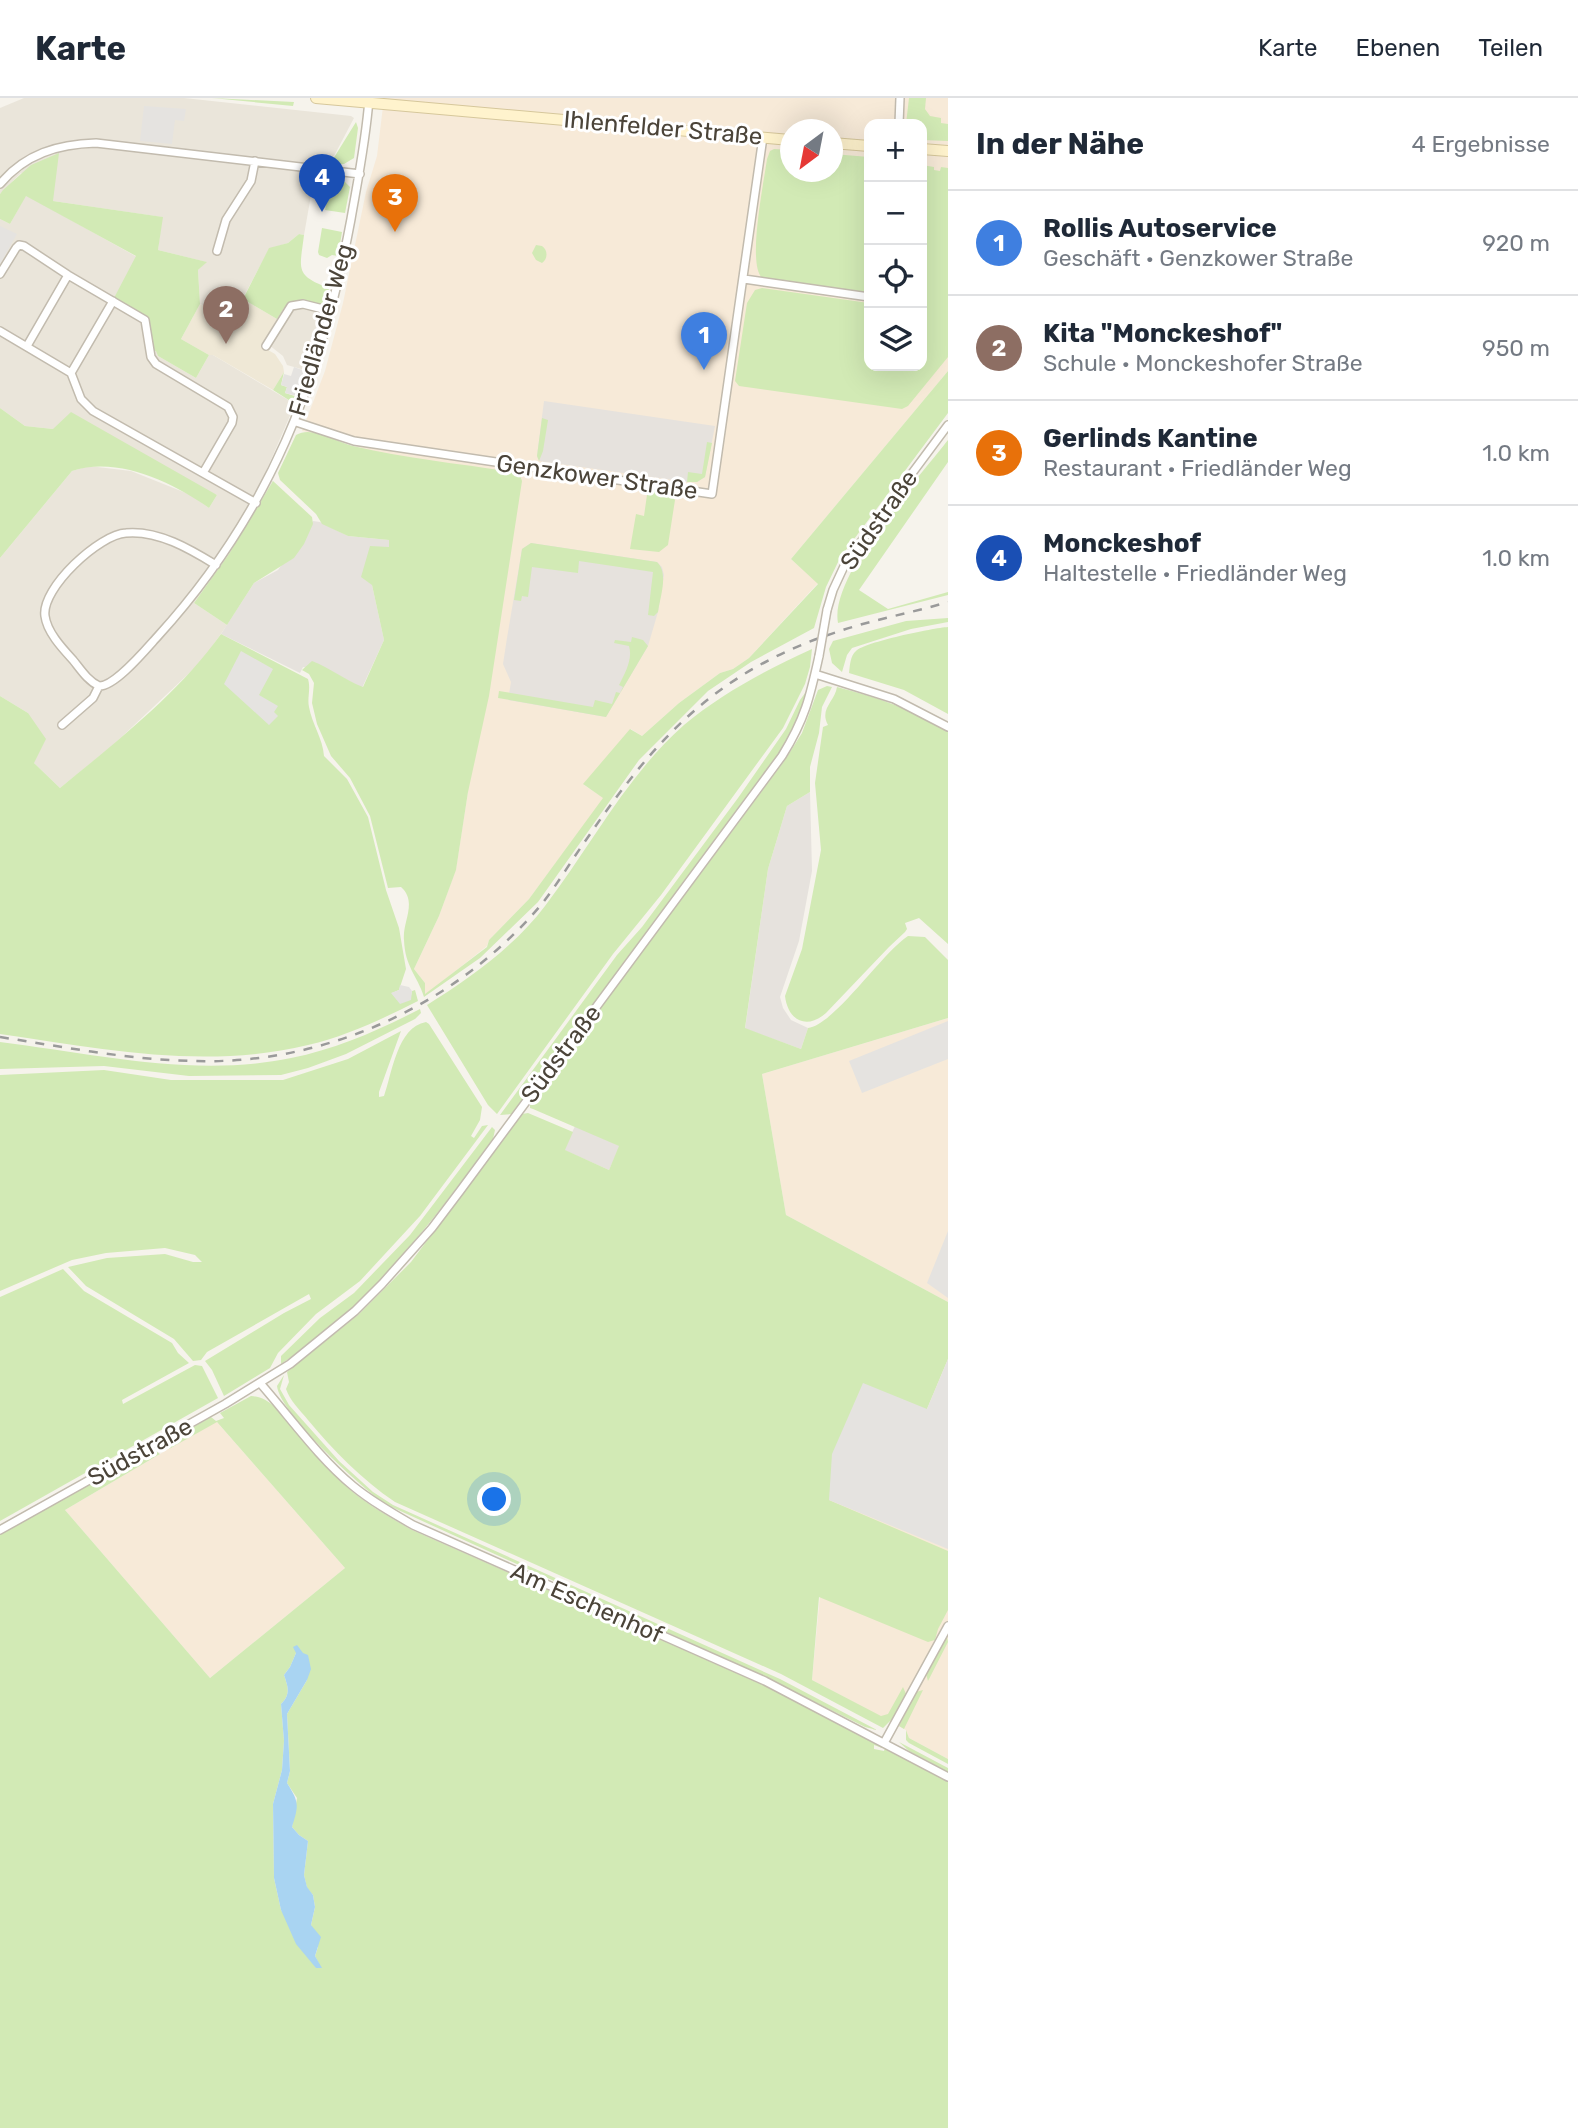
<!DOCTYPE html>
<html lang="de">
<meta charset="utf-8">
<style>
:root{--surface:#fff;--page:#f6f6f7;--text:#1f2937;--muted:#747a83;--line:#e0e1e3;--accent:#fc3f1d}
body{margin:0;font-family:Rubik,sans-serif;background:var(--page);color:var(--text)}
.controls{position:absolute;right:21px;top:21px;display:grid;overflow:hidden;border-radius:14px;box-shadow:0 7px 28px #0002}
.controls button{width:63px;height:63px;display:grid;place-items:center;padding:0;border:0;border-bottom:2px solid var(--line);background:var(--surface);color:var(--text);font:35px sans-serif}
.compass{position:absolute;left:780px;top:21px;width:63px;height:63px;border-radius:50%;background:var(--surface);box-shadow:0 7px 28px #0002;rotate:212deg}
.you{position:absolute;left:495px;top:1402px;width:24px;height:24px;margin:-18px;border:5px solid #fff;border-radius:50%;background:#1a73e8;box-shadow:0 0 0 10px #1a73e833}
.badge{display:grid;place-items:center;width:46px;height:46px;border-radius:50%;background:var(--accent);color:#fff;font-size:23px;font-weight:700}
.pin{position:absolute;translate:-50% -58px;filter:drop-shadow(0 2px 4px #0008)}
.pin::after{content:'';position:absolute;top:37px;width:24px;height:21px;background:inherit;clip-path:polygon(0 0,100% 0,50% 100%)}
.list{margin:0;padding:0;list-style:none}
h2{display:flex;justify-content:space-between;align-items:center;height:91px;margin:0;padding:0 28px;font-size:30px}
h2 small{font-size:23px;font-weight:400;color:var(--muted)}
.list li{display:grid;grid-template-columns:46px 1fr auto;gap:21px;align-items:center;box-sizing:border-box;height:105px;padding:0 28px;border-top:2px solid var(--line)}
.list b{display:block;font-size:26px;white-space:nowrap}
.list p{margin:0;font-size:23px;white-space:nowrap;color:var(--muted)}
.list em{font-size:23px;font-style:normal;color:var(--muted)}
.icon{flex:none;width:38px;height:38px;fill:none;stroke:currentColor;stroke-width:2;stroke-linecap:round;stroke-linejoin:round}
.map{position:relative;flex:none;width:948px;height:2030px;overflow:hidden}
header{display:flex;align-items:center;gap:42px;box-sizing:border-box;height:98px;padding:0 35px;background:var(--surface);border-bottom:2px solid var(--line)}
header strong{font-size:33px}
nav{display:flex;gap:38px;margin-inline-start:auto;font-size:24px}
main{display:flex}
aside{flex:1;background:var(--surface)}
.map>svg:first-child{display:block}
</style>
<header>
<strong>Karte</strong>
<nav><a>Karte</a><a>Ebenen</a><a>Teilen</a></nav>
</header>
<main>
<div class="map">
<svg width="948" height="2030" viewBox="0 0 948 2030">
<rect width="100%" height="100%" fill="#f6f3ec"/>
<path fill="#eae5da" d="M24,0H184L351,18L354,20L334,58L329,62L317,63L304,137L299,136L288,145L269,151L234,217L224,219L200,206L198,172L206,164L158,152L162,119L53,103L21,75L0,96V10Z
M26,97L137,159L145,217L149,224L154,253H157L158,258L196,280L209,257H213L295,306L264,378L273,383L229,456L194,505L227,527L202,563L112,648L60,690L34,665L28,615L0,598V460L72,373L89,368L131,373L191,397L209,410L217,397L53,331L25,328L0,310V121L10,126Z
M298,209L323,215L308,273L287,267L283,258L269,247L293,211Z"/>
<path fill="#f7ead8" fill-rule="evenodd" d="M384,0H948V273L791,461L818,485L749,560L733,571L720,575L679,605L642,638L631,631L584,687L604,700L529,801L489,842L487,848L425,897V885L414,871L439,818L456,771L468,694L364,351L325,338L302,333L325,273L343,205L366,94L377,58ZM869,26H922V268H869ZM790,32H832V74H790Z
M948,920V1204L786,1117L762,976Z
M948,1261V1661L909,1640L906,1632L812,1582L829,1402L927,1311Z
M216,1323L345,1470L210,1580L65,1412Z"/>
<path fill="#e6e2dd" d="M544,303L715,328L705,379L697,384H687L539,363L537,358Z
M313,423L320,424L348,438L389,442V449L372,487L384,542L362,590L336,576L303,569L300,575L221,536L254,485L278,472Z
M531,445L657,464L662,469L664,477L658,514L648,548L606,619L508,602L511,584L503,566L507,540L522,451Z
M810,694L812,773L799,843L780,899L783,910L791,922L808,930L801,951L745,931L768,771L787,708Z
M575,1028L620,1048L609,1072L564,1052Z"/>
<path fill="#efe8d6" d="M243,201L277,221L261,248L275,256L283,268L284,274L273,292L213,257H209L181,241L200,206L224,219L234,217Z"/>
<path fill="#d2eab5" fill-rule="evenodd" d="M212,0L294,4L293,8Z
M909,0H926L925,11L930,18L941,20V25L948,26V43L922,42V26H906Z
M356,24L358,30L354,60L344,66H330Z
M774,51L790,52V74H832L833,56L869,59V195L762,180C747,165 764,84 767,61L770,53Z
M59,55L53,103L163,119L158,152L207,164L198,172L200,206L181,241L209,257L196,280L158,258L156,253H153L148,220L114,200L136,158L26,98L10,126L0,121V96L3,92L31,67Z
M922,67L934,69V72L940,73L941,69L948,70V259L908,308L902,311L739,288L735,283L747,205L755,192L762,190L869,205V268H922Z
M336,82L345,84L350,89L345,115L325,112L330,86Z
M322,130L342,134L338,158L332,157L327,160L319,157L318,154Z
M299,136L304,137C300,171 294,177 329,190L326,208L296,203L284,210L277,221L243,201L269,150L288,145Z
M536,147L542,148C548,152 548,161 542,165L536,162L532,155Z
M948,273V315L840,460L826,489L814,530L751,564L708,593L639,662L538,804L480,860L424,899C417,877 405,869 404,842C402,824 418,804 401,789L388,790L370,718L350,680L331,658L317,626L312,605L314,585L309,576L302,572L312,563C330,570 345,582 363,589L384,542L372,487L361,479L370,448L389,449V442L348,438L322,426L316,416L280,382L278,375L296,337C312,327 336,344 353,348C407,361 464,366 519,375L522,383L489,598L468,694L456,772L439,818L414,871L425,885V896L487,849L489,842L529,801L603,700L583,686L630,631L642,638L679,605L720,575L733,571L749,560L818,486L791,461Z
M284,274L281,287L287,289L285,295L298,299L295,306L273,292Z
M0,310L25,328L53,331L71,314L217,397L209,410C172,384 118,358 72,373L0,460Z
M542,320L548,322L543,353L539,363L537,358Z
M948,342V364L859,492L888,511L948,494V497L838,525C829,478 918,381 948,342Z
M707,344L712,345L705,379L697,384H687L688,374L702,376Z
M273,383L312,419L313,426L304,446L294,460L254,485L227,527L194,505L229,456Z
M648,390L669,394L675,402L668,447L659,454L630,451L636,416L644,418Z
M531,445L657,464C669,475 660,499 658,514L654,518L648,517L653,474L579,463L578,475L532,469L528,499L522,498L521,503L514,502L522,451Z
M948,520V524L911,531L852,550L847,557L842,574L832,565L829,551L833,543L906,523Z
M948,529V616L904,592L849,575C850,568 850,558 856,553C865,544 933,530 948,529Z
M221,536L308,581C311,591 307,600 309,609C312,626 323,641 324,658L347,681L368,719L386,792L399,830L406,871L399,892L392,895L410,902L412,893L415,892L418,903C382,921 347,938 308,947C205,972 103,951 0,936V598L28,615L46,641L34,665L60,690C116,644 179,595 221,536Z
M632,539L643,542L648,548L606,619L498,600L499,593L593,609L595,602L612,606L616,594L620,595L623,589L619,587C625,575 633,561 629,548L614,545L615,542L631,544Z
M812,551L810,569L805,586L783,630L661,797L613,856L497,1016L488,1007L427,907C469,881 515,848 545,808C591,748 627,677 684,627C722,595 768,571 812,551Z
M827,588L832,589L822,609L819,635L810,669V694L787,708L768,771L745,930L801,951L808,930C834,927 881,856 908,838L925,839L948,862V920L762,976L786,1117L948,1204V1261L927,1311L829,1402L948,1453V1512L938,1531L935,1542L928,1544L819,1499L812,1582L881,1618L888,1616L903,1589L906,1596L893,1620L883,1630L781,1576L395,1404C361,1381 334,1353 308,1322C300,1312 290,1303 286,1291L289,1284L287,1274L358,1217L411,1164L522,1016L528,1015L573,1034L565,1052L609,1072L619,1048L533,1011L530,1010V1005L785,662L802,635L818,592Z
M837,589C877,599 914,612 948,634V846L919,820L905,825L907,831L905,834L889,849L826,915C807,932 788,923 785,898L802,851L821,752L815,685L823,629L828,627C819,611 835,603 837,589Z
M808,591L795,629L779,656L512,1016L500,1017L617,857L642,829L738,700L786,631L800,602Z
M420,911L421,915L415,921L346,956L308,970L281,977L189,978L104,968L0,971V944C96,956 195,980 291,960C337,951 379,932 420,911Z
M426,924L429,926L482,1009L480,1022L471,1038L474,1040L482,1028L488,1027L420,1118L360,1183L316,1216L278,1255L270,1270L224,1298L212,1272L205,1263L284,1215L311,1201L309,1196L207,1254L201,1262L193,1263L174,1241L86,1188L68,1169L107,1160L165,1156L193,1164H202L195,1157L165,1150L106,1155L72,1162L0,1193V977L104,972L171,982H283L348,961L401,933L379,994V999L384,998C392,976 397,929 426,924Z
M492,1029L495,1032L493,1041C432,1124 369,1209 281,1266V1258L320,1220L354,1195L410,1137Z
M63,1171L84,1193L172,1245L178,1255L189,1265L122,1302L123,1306L195,1267L202,1268L218,1300L0,1423V1199Z
M284,1277L280,1291L289,1307L339,1363L373,1394L393,1407L780,1581L877,1632L865,1629L765,1579L385,1406C361,1389 280,1316 277,1288Z
M251,1298C269,1299 279,1313 290,1325C308,1347 326,1370 347,1389C366,1406 388,1418 410,1431L763,1587L883,1649L882,1650L874,1647V1651L884,1653L885,1650L948,1684V2030H0V1436L153,1351L160,1356L65,1412L210,1580L345,1470L217,1324L169,1351L168,1343L211,1319L216,1323L224,1320L220,1315ZM296,1555L307,1582L287,1616L290,1673L287,1685L297,1700L292,1729L299,1737L308,1743L304,1777L307,1790L313,1797L315,1809L311,1827L318,1849L315,1858L321,1870L281,1812L274,1780L273,1706L282,1672L284,1643L281,1606C291,1596 288,1589 284,1577L290,1569Z
M947,1539L948,1544L928,1583L926,1576Z
M923,1592L904,1631L899,1628L916,1594Z
M906,1632L909,1640L948,1661V1666L909,1645L906,1642Z
M899,1644L948,1670V1674L909,1653Z"/>
<path fill="#e5e3e0" d="M144,8L186,11L184,23L175,22L172,46L140,43Z
M0,128L17,136L0,166Z
M294,269L305,273L297,298L285,295L287,289L281,287L284,276L291,278Z
M241,553L273,571L259,597L278,608L274,614L278,618L269,627L224,586Z
M400,887L409,889L412,893L411,902L400,906L391,895L399,892Z
M948,923V961L862,995L849,963Z
M948,1133V1200L927,1185Z
M948,1261V1451L829,1402L832,1356L863,1285L927,1311Z"/>
<path fill="#a9d4f2" d="M297,1547L303,1555L308,1557L311,1571L307,1582L287,1616L290,1673L287,1685C299,1704 299,1707 292,1729L299,1737L308,1743L304,1777L307,1789L313,1797L315,1809L311,1827L321,1839L315,1858L322,1870H316L296,1846L281,1812L274,1780L273,1706L282,1672L284,1643L281,1606C291,1596 288,1589 284,1577L290,1569L296,1555L293,1549Z"/>
<g fill="none" stroke-linecap="round" stroke-linejoin="round">
<defs>
<path id="minor" d="M899,26L900,0
M0,86C25,56 58,46 96,45L360,76
M217,153L226,122L251,83L255,63
M0,176L16,150L19,147L24,148L68,177L145,222L151,259L156,266L228,309L233,319L232,325L203,375
M744,181L869,199
M0,233L71,275L81,301L93,313L256,405
M27,248L68,177
M266,248L291,208L303,206L331,213
M71,275L113,203
M296,324L354,343L712,396L763,39
M827,512L833,492L846,464L948,327
M815,576L894,601L948,629
M99,588C88,583 81,572 73,562C62,550 47,534 45,518C41,490 100,436 126,435C158,432 190,451 216,467
M62,627L93,600L99,588C115,589 147,550 158,538C270,415 321,282 351,121C358,81 366,42 369,1
M260,1285C290,1319 318,1359 353,1388C371,1403 392,1415 413,1427L765,1583L948,1679
M0,1432L225,1306L290,1266L355,1213L382,1186L432,1130L460,1093L782,658C805,621 810,599 819,558
M884,1645L948,1528"/>
<path id="secondary" d="M316,0L790,42
M832,45L869,48
M922,51L948,53"/>
</defs>
<use href="#minor" stroke="#c2bbae" stroke-width="10"/>
<use href="#secondary" stroke="#d6c79b" stroke-width="12"/>
<use href="#minor" stroke="#fff" stroke-width="7"/>
<use href="#secondary" stroke="#fff3cd" stroke-width="10"/>
<path stroke="#9a9a9a" stroke-width="2.5" stroke-dasharray="9 9" stroke-linecap="butt" d="M0,939C64,949 130,962 195,963C326,967 456,907 541,807C557,787 571,763 586,742C623,688 662,636 715,596C752,568 795,547 840,533C875,521 912,515 948,504"/>
<defs>
<path id="minor-bridge" d="M819,558L827,512"/>
</defs>
<use href="#minor-bridge" stroke="#c2bbae" stroke-width="10" stroke-linecap="butt"/>
<use href="#minor-bridge" stroke="#fff" stroke-width="7"/>
</g>
<g text-anchor="middle" stroke-width="6" stroke-linejoin="round" paint-order="stroke">
<g font-size="24" fill="#4b4439" stroke="#fff">
<text transform="translate(663 30) rotate(5)" y="8">Ihlenfelder Straße</text>
<text transform="translate(321 232) rotate(-74)" y="8">Friedländer Weg</text>
<text transform="translate(597 379) rotate(8)" y="8">Genzkower Straße</text>
<text transform="translate(879 422) rotate(-55)" y="8">Südstraße</text>
<text transform="translate(561 956) rotate(-53)" y="8">Südstraße</text>
<text transform="translate(140 1354) rotate(-29)" y="8">Südstraße</text>
<text transform="translate(587 1505) rotate(24)" y="8">Am Eschenhof</text>
</g>
</g>
</svg>
<div class="controls">
<button>+</button>
<button>−</button>
<button><svg class="icon" aria-label="locate" viewBox="0 0 24 24"><circle cx="12" cy="12" r="6"/><path d="M12 2v4M12 18v4M2 12h4M18 12h4"/></svg></button>
<button><svg class="icon" aria-label="layers" viewBox="0 0 24 24"><path d="M12 4l9 5-9 5-9-5zM3 14l9 5 9-5"/></svg></button>
</div>
<svg class="compass" viewBox="-18 -18 36 36"><path d="M0-13l5 13h-10z" fill="#e53935"/><path d="M0 13l5-13h-10z" fill="#747a83"/></svg>
<div class="you"></div>
<div class="pin badge" style="left:704px;top:272px;background:#3f7fe0">1</div>
<div class="pin badge" style="left:226px;top:246px;background:#8d6e63">2</div>
<div class="pin badge" style="left:395px;top:134px;background:#e8710a">3</div>
<div class="pin badge" style="left:322px;top:114px;background:#1a4fb4">4</div>
</div>
<aside>
<h2>In der Nähe<small>4 Ergebnisse</small></h2>
<ul class="list">
<li><span class="badge" style="background:#3f7fe0">1</span><div><b>Rollis Autoservice</b><p>Geschäft · Genzkower Straße</p></div><em>920 m</em></li>
<li><span class="badge" style="background:#8d6e63">2</span><div><b>Kita &quot;Monckeshof&quot;</b><p>Schule · Monckeshofer Straße</p></div><em>950 m</em></li>
<li><span class="badge" style="background:#e8710a">3</span><div><b>Gerlinds Kantine</b><p>Restaurant · Friedländer Weg</p></div><em>1.0 km</em></li>
<li><span class="badge" style="background:#1a4fb4">4</span><div><b>Monckeshof</b><p>Haltestelle · Friedländer Weg</p></div><em>1.0 km</em></li>
</ul>
</aside>
</main>
